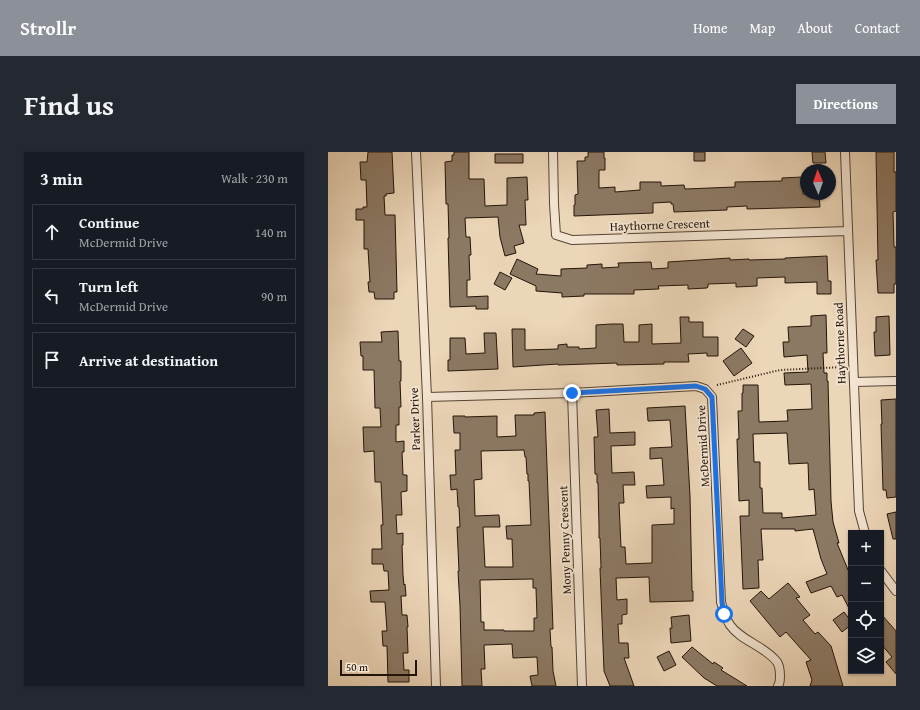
<!DOCTYPE html>
<meta charset="utf-8">
<style>
:root{--surface:#171b24;--page:#242831;--text:#f1f3f6;--muted:#9ea1a6;--line:#363941;--accent:#8c9099}
body{margin:0;font-family:"Gentium Book Plus",serif;background:var(--page);color:var(--text)}
.controls{position:absolute;right:12px;bottom:12px;display:grid;overflow:hidden;border-radius:0px;box-shadow:0 1px 3px #0004}
.controls button{width:36px;height:36px;display:grid;place-items:center;padding:0;border:0;border-bottom:1px solid var(--line);background:var(--surface);color:var(--text);font:20px sans-serif}
.compass{position:absolute;left:472px;top:12px;width:36px;height:36px;border-radius:50%;background:var(--surface);box-shadow:0 1px 3px #0004;rotate:358deg}
.scale{position:absolute;left:12px;bottom:10px;width:77px;box-sizing:border-box;padding-left:4px;border:2px solid #241408;border-top:0;font-size:11px;line-height:14px;white-space:nowrap;color:#241408;-webkit-text-stroke:3px #f3e4d1;paint-order:stroke}
.stop{position:absolute;width:12px;height:12px;margin:-9px;border:3px solid #1a73e8;border-radius:50%;background:#fff}
.stop.end{background:#1a73e8;border-color:#fff;box-shadow:0 1px 4px #0008}
.list{margin:0;padding:0;list-style:none}
h2{display:flex;justify-content:space-between;align-items:center;height:52px;margin:0;padding:0 16px;font-size:17px}
h2 small{font-size:13px;font-weight:400;color:var(--muted)}
.list li{display:grid;grid-template-columns:26px 1fr auto;gap:12px;align-items:center;box-sizing:border-box;height:56px;margin:0 8px 8px;padding:0 8px;border:1px solid var(--line);border-radius:0px}
.list b{display:block;font-size:15px;white-space:nowrap}
.list p{margin:0;font-size:13px;white-space:nowrap;color:var(--muted)}
.list em{font-size:13px;font-style:normal;color:var(--muted)}
.icon{flex:none;width:22px;height:22px;fill:none;stroke:currentColor;stroke-width:2;stroke-linecap:round;stroke-linejoin:round}
.map{position:relative;flex:none;width:568px;height:534px;overflow:hidden;border-radius:0px}
header{display:flex;align-items:center;gap:24px;box-sizing:border-box;height:56px;padding:0 20px;background:var(--accent);color:#fff}
header strong{font-size:19px}
nav{display:flex;gap:22px;margin-inline-start:auto;font-size:14px}
.intro{display:flex;align-items:center;justify-content:space-between;box-sizing:border-box;height:96px;padding:0 24px}
h1{margin:0;font-size:28px}
.button{padding:10px 18px;border-radius:0px;background:var(--accent);color:#fff;font-size:14px;font-weight:700}
main{display:flex;gap:24px;padding:0 24px}
aside{flex:1;background:var(--surface);border-radius:0px;box-shadow:0 1px 3px #0004}
.map>svg:first-child{display:block}
</style>
<header>
<strong>Strollr</strong>
<nav><a>Home</a><a>Map</a><a>About</a><a>Contact</a></nav>
</header>
<div class="intro"><h1>Find us</h1><a class="button">Directions</a></div>
<main>
<aside>
<h2>3 min<small>Walk · 230 m</small></h2>
<ul class="list">
<li><svg class="icon" aria-label="ahead" viewBox="0 0 24 24"><path d="M12 20V5M6 11l6-6 6 6"/></svg><div><b>Continue</b><p>McDermid Drive</p></div><em>140 m</em></li>
<li><svg class="icon" aria-label="left" viewBox="0 0 24 24"><path d="M17 20v-9H6M10 6l-5 5 5 5"/></svg><div><b>Turn left</b><p>McDermid Drive</p></div><em>90 m</em></li>
<li><svg class="icon" aria-label="arrive" viewBox="0 0 24 24"><path d="M6 21V4h12l-3 4 3 4H6"/></svg><div><b>Arrive at destination</b></div></li>
</ul>
</aside>
<div class="map">
<svg width="568" height="534" viewBox="0 0 568 534">
<rect width="100%" height="100%" fill="#ecd6b8"/>
<filter id="stains"><feTurbulence type="fractalNoise" baseFrequency=".005" numOctaves="4"/><feColorMatrix values="0 0 0 0 .2 0 0 0 0 .09 0 0 0 0 .02 0 0 0 .5 -.17"/></filter>
<radialGradient id="worn" r=".72"><stop offset=".6" stop-color="#630" stop-opacity="0"/><stop offset="1" stop-color="#630" stop-opacity=".3"/></radialGradient>
<path fill="#8c7964" stroke="#241408" fill-rule="evenodd" d="M40,0H64L66,41L58,42V44H56L57,63H67L69,140H66V147H47L46,140H41L40,130H42L40,97H36V68H28V57H35V55H39L38,28H33L32,10H39Z
M126,0H141V27H156L157,54L179,53V26L199,25L200,48H197L198,73H191L196,91L186,94L188,101L177,104L172,85L170,65L137,66L138,85H142L143,103H141L142,128H139V145L160,144V157H148V154L122,155L120,86H121L120,52H118L117,10L124,9V3H126Z
M260,0H276V6H277V18H271V36L287,35V40L312,38V30H333V34L356,33L357,37L407,35V30L454,29V26L474,25L475,42H491L492,55L419,57V54L399,55V58L346,60L345,52H343V50L325,51V61L246,64V53H247V43L250,42L249,9H257V5H260Z
M366,0H377V9H366Z
M484,0H497L498,11H485Z
M548,0H566V20H568V59L565,60L566,95H568V132H566V141H550L548,108H550Z
M167,2H195V11H167Z
M499,104L500,129H503V142H489V130L457,131V125L429,126V134L408,135V131L380,132V135L379,136L360,137V133L330,134L331,137L306,138V142H256V144L234,145V141L208,139V134L182,122L189,107L210,117L208,122L233,124V117L259,116V113L274,112V116L291,115L290,111L323,110L324,117L340,116V110L402,106V108L421,107V108L457,107V106Z
M172,120L184,126L177,138L166,132Z
M498,163L499,201H495L496,221H499V229H500L503,349L505,370L511,391H509L523,425V460L514,443L509,445L503,434L483,441L478,430L499,422L493,407L485,377L467,379V377H433L435,408H430L431,436L415,437L412,364H421V348L411,349L409,287H411L410,259H414V241H415V233H430L431,270L460,269L459,258L484,257L483,232L457,233L456,221L480,220L479,203L456,205L455,190H461L460,175L483,174V164ZM459,281L461,312L480,311L481,338L486,337L488,363L454,366V361H435L434,336H432V310H426L425,282Z
M561,164L562,203L547,204L546,180H548V165Z
M352,165H361V170H375V185H390V204H379V201L360,202L361,210H336V212L289,213V211L230,213V212L185,215L184,177H197V198L230,197V193L239,192V195H251V197L268,196V173L283,172H295L296,190H311V173L324,172V192L353,191Z
M415,177L426,184L418,195L407,187Z
M70,179L71,209H73V229H72L73,255H71V273H68V290L76,289V300H74L75,323H79V339L73,340L74,363H68L69,382L75,381V393H74L75,423L76,433L77,432L78,444H73L74,463H79L80,475H79L80,501H75L76,518H81V530H60L59,494H55L54,479H59L57,450H43L42,439L61,438L60,419H56L55,412H44V397H54L53,373H55L53,330H47L46,299L36,300L35,275H53L52,256H47L46,218H35V204H33L32,190H54L53,180Z
M156,181H168L170,217L120,219V208H122V186H137L138,202L157,201Z
M413,196L424,211L406,224L395,209Z
M568,247V345L559,346L558,338H555L553,272H554L553,248Z
M357,254L362,344L364,439H365V449L322,450L321,425L288,426L289,448L299,447V462L294,463V472H290L291,491H300L301,506H296L306,534H282L276,519L272,416H273L272,386H271V374L270,331H269V322H267L266,285H270L268,258L281,257L282,281L307,280V293L283,294L284,321L306,320L307,333H295L296,351H291L293,395H297L298,412L324,411V373L346,372V356L343,357V345L319,346L318,334L336,333L334,306L322,307V296L344,295L342,268L320,269L319,256Z
M217,260L225,477H222L223,495H224L225,519L228,534H204L202,524L210,523L209,505L185,506L184,492L156,493L157,517H153L154,534H134L132,454L130,419H131L129,375H132L131,355H130L129,337L123,338L122,323H128L127,298H132V281H126L125,264H137V265L169,264V285L188,284L187,263H206V261ZM196,298L197,305H198L199,322H200V329H201L203,373L178,374L179,387H184L185,415H157L155,375H172L171,363L147,364L146,328L154,327L153,299ZM205,427V436H208L209,466H206V479H176V478H156V470H153L152,428Z
M568,360V387H565L559,362Z
M460,431L472,445L468,446L482,463L475,468L487,482L490,480L503,494L515,534H482L484,528L478,510L483,508L458,480L452,485L422,449L433,439L441,447Z
M516,460L523,469V473L514,480L505,468Z
M553,462L568,479V522L558,510L564,505L553,492Z
M361,463L363,489L343,491L342,476H344L343,465Z
M364,495L385,512L386,510L395,516L393,518L419,534H389L376,526L354,505Z
M341,499L348,513L336,519L329,505Z"/>
<g fill="none" stroke-linecap="round" stroke-linejoin="round">
<defs>
<path id="street" d="M88,0L99,245L108,534
M225,0L226,52L228,83L244,88L520,79
M517,0L530,334L531,359L537,381
M526,230L568,229
M244,241L254,534
M99,245L244,241L368,234L377,237L384,245L393,450C395,458 397,466 402,473C413,489 437,494 449,510C452,514 452,520 452,525C452,529 452,531 450,534
M553,419L568,439"/>
</defs>
<use href="#street" stroke="#564434" stroke-width="10"/>
<path stroke="#241408" stroke-width="2" stroke-dasharray="1 2" stroke-linecap="butt" d="M389,233L452,218L516,215"/>
<use href="#street" stroke="#f3e4d1" stroke-width="8"/>
</g>
<g fill="none" stroke-linecap="round" stroke-linejoin="round">
<path stroke="#1a73e8" stroke-width="5" d="M244,241L368,234L377,237L384,245L394,450L396,462"/>
</g>
<g text-anchor="middle" stroke-width="3.5" stroke-linejoin="round" paint-order="stroke">
<g font-size="12" fill="#241408" stroke="#f3e4d1">
<text transform="translate(332 73) rotate(-2)" y="4">Haythorne Crescent</text>
<text transform="translate(512 191) rotate(-92)" y="4">Haythorne Road</text>
<text transform="translate(87 267) rotate(-92)" y="4">Parker Drive</text>
<text transform="translate(375 294) rotate(-93)" y="4">McDermid Drive</text>
<text transform="translate(237 388) rotate(-92)" y="4">Mony Penny Crescent</text>
</g>
</g>
<rect width="100%" height="100%" filter="url(#stains)"/>
<rect width="100%" height="100%" fill="url(#worn)"/>
</svg>
<div class="controls">
<button>+</button>
<button>−</button>
<button><svg class="icon" aria-label="locate" viewBox="0 0 24 24"><circle cx="12" cy="12" r="6"/><path d="M12 2v4M12 18v4M2 12h4M18 12h4"/></svg></button>
<button><svg class="icon" aria-label="layers" viewBox="0 0 24 24"><path d="M12 4l9 5-9 5-9-5zM3 14l9 5 9-5"/></svg></button>
</div>
<svg class="compass" viewBox="-18 -18 36 36"><path d="M0-13l5 13h-10z" fill="#e53935"/><path d="M0 13l5-13h-10z" fill="#9ea1a6"/></svg>
<div class="scale">50 m</div>
<div class="stop" style="left:396px;top:462px"></div>
<div class="stop end" style="left:244px;top:241px"></div>
</div>
</main>
